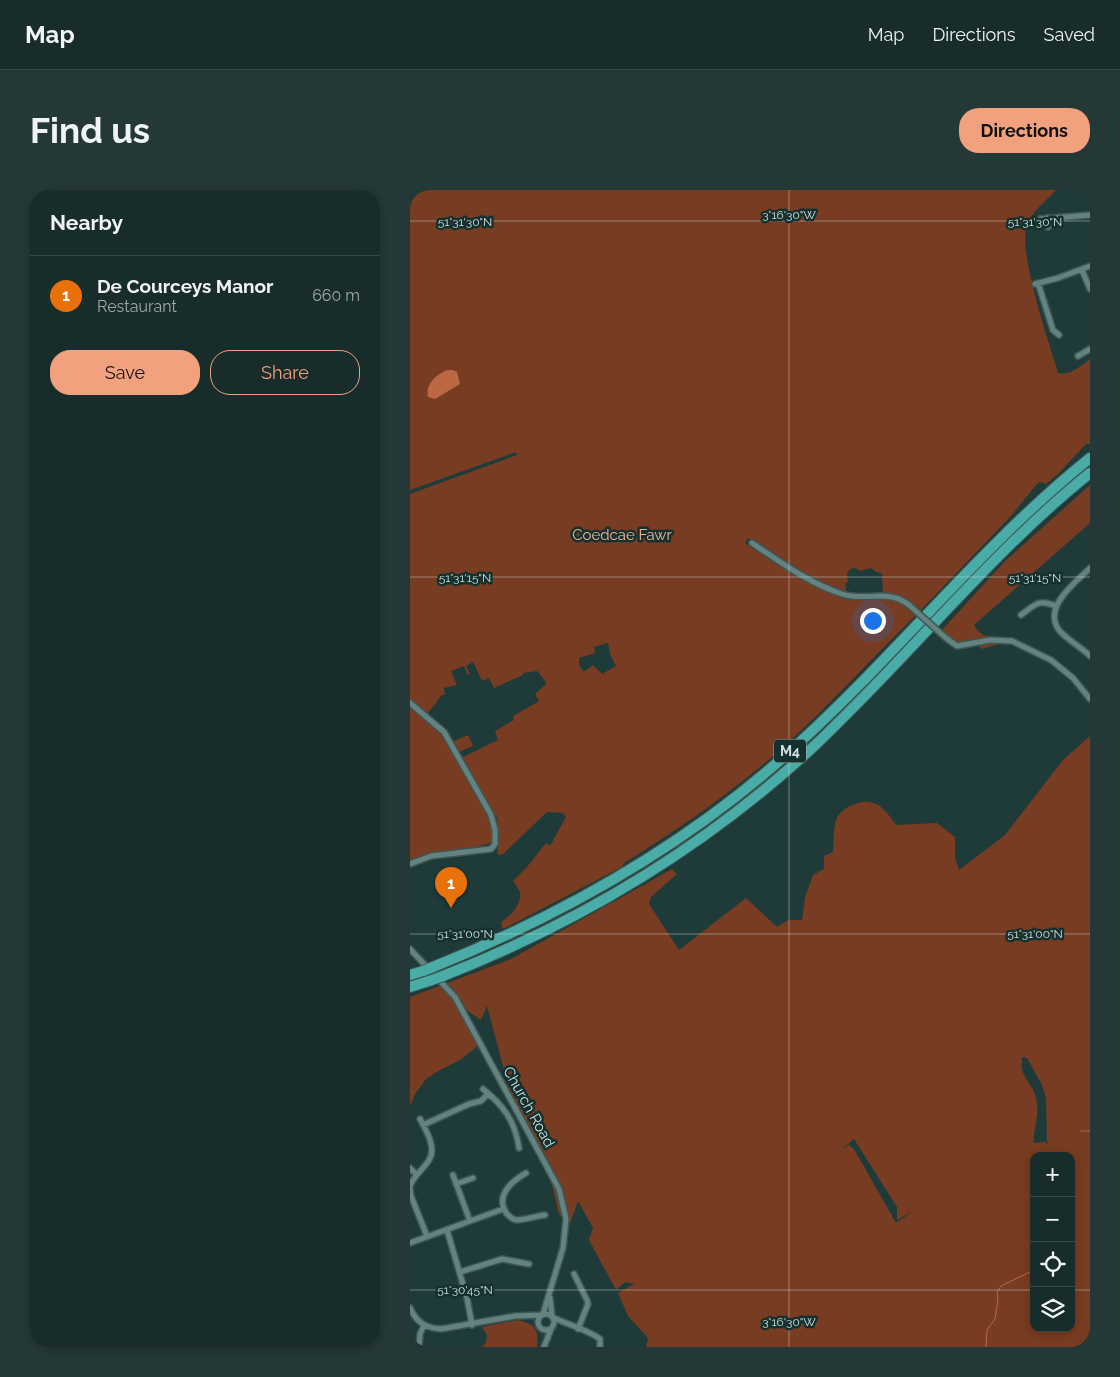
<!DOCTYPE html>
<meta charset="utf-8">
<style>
:root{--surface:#172c2b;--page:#243837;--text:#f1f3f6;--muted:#9ea7a9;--line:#364847;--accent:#f1a17d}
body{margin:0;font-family:Raleway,sans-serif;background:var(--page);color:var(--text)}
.controls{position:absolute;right:15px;bottom:15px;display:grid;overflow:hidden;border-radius:10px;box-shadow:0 2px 8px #0003}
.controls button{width:45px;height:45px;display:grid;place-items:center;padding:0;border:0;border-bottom:1px solid var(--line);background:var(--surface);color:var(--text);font:25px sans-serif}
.you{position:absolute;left:462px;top:430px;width:18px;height:18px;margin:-12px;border:4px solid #fff;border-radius:50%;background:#1a73e8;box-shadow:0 0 0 8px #1a73e833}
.badge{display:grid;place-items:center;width:32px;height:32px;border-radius:50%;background:var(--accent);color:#fff;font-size:16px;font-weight:700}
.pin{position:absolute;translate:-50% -41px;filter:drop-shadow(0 1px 2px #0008)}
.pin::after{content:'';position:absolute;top:26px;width:18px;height:15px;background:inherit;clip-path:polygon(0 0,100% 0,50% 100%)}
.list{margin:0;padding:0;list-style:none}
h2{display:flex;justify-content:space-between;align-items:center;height:65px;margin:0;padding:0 20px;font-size:21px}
h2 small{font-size:16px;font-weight:400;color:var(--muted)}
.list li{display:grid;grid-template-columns:32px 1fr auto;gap:15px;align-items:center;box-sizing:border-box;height:80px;padding:0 20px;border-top:1px solid var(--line)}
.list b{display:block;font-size:19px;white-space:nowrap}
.list p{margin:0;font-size:16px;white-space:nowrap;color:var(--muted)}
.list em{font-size:16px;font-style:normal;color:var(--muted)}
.actions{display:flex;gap:10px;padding:15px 20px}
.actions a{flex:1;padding:11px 0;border:1px solid var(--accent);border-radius:20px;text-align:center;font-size:18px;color:var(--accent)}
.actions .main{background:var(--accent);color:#111}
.icon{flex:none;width:28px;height:28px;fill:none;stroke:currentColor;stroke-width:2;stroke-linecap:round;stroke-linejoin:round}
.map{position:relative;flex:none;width:680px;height:1157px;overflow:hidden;border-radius:20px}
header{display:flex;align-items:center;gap:30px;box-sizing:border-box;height:70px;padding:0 25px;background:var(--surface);border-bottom:1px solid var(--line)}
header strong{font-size:24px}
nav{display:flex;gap:28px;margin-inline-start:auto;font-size:18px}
.intro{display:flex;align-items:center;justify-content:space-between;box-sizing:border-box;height:120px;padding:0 30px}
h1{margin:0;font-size:35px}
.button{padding:12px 22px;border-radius:20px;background:var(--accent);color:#111;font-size:18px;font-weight:700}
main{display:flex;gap:30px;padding:0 30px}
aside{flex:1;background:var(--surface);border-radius:20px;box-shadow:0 2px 8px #0003}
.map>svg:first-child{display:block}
</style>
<header>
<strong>Map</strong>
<nav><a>Map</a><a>Directions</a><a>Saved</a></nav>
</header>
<div class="intro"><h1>Find us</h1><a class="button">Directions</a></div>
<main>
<aside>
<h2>Nearby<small></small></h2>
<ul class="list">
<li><span class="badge" style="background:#e8710a">1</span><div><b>De Courceys Manor</b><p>Restaurant</p></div><em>660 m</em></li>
</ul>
<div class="actions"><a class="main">Save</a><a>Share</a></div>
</aside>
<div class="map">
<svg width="680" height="1157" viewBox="0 0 680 1157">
<rect width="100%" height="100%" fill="#1f3b39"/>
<path fill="#773c21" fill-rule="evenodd" d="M0,0H646C637,10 624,20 618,32C605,56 640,154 648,183C660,186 671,176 680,169V254H676L649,283L636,294L630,292L626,295L601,326L510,421L506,418L507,424C461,469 417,518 369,561C321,603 268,640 214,673L212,677L95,738H92L91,732C100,727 112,714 110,702C109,699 105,694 103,691L117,677L136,653L140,656L156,627L153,623L137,622L93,664L91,665L87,664L89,650L87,628L51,568L88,550L85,541L104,530L103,527L105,525L129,511L125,504L135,495L136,492L127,481L113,483V485L84,498L79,488L72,491L63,472L56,476L60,484L58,485L54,476L41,481L47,495L34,498L35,505H32L18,523H15L0,510V304L107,265L106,262L0,300ZM338,348L372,371L369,376L335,353ZM445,378L450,381L461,378L466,382L472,383L473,406H437L435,393L438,392L437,384L440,379ZM198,453L200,464L206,476L192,484L183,475L175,481H173L169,475V468L185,463L184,457Z
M680,295V333L564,435C570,445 576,447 587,449L589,454L572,459L567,454L541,451L531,441L595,371Z
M0,516L26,539L33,548L70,609L81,634L82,643L81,653L0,674Z
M58,545L63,556L49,562L44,551Z
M680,546V1157H236L238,1148L218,1126L208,1103L224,1094L215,1092L206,1100L179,1050L183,1038L168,1011L160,1034L149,1024L143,999L128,956L99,898L77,816L71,830L56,820L53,826L69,855L50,870L30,880L16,889L5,904L0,916V807L101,769L262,679L267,684L241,707L239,714L269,760L336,708L367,737L378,730H392L395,707L403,685L414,679V666L423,662C424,652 423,639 426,630C429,623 434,619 440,616C462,605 474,616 486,635L527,633L545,647V668L549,680L595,645L653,570ZM612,867L617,868L632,895L636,908L637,951L639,957L636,952L624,953C623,939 629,927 627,913C626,899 616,892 612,880C611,876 612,871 612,867ZM444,949L487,1017V1030L503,1021L486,1033L444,959L439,955L432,959ZM624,966H661V1138H624Z
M108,1130C126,1135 129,1139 127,1157H72L76,1153L77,1145L72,1137Z"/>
<path fill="#bc6842" d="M37,180H43L47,182L50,194L25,209L18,207C15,194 26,185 37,180Z"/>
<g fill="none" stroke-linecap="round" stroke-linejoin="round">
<path stroke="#bc6842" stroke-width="1" d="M671,941H680
M576,1157L577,1140L585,1129L588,1109L587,1102L591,1096L624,1080"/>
<defs>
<path id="street" d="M637,28L638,37
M630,29L680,25
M672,80L680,99
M628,93L643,140L649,145
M625,94L648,88L680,76
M668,166L680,159
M342,353C370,372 399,393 432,404C456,412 478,398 499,415
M680,378C666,392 632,417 649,440C656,449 671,457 680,466
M611,425C626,414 628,409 646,416
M536,448L547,456L580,450L602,451L641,470L663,488L680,509
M0,513L34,542L76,616L81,625L85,640V654L81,659L21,666L0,674
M0,759L45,807L149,999L156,1029L153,1058L133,1124
M73,899C94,916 105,931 109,958
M13,935L59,914L71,911L78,904
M0,978L6,984
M116,983C102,991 84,1006 97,1024C100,1027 103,1030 107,1030C115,1030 126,1026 135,1025
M43,985L60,1031
M46,994L63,988
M0,996C4,985 13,980 19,970C27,958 16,940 10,929
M0,998L1,1006L17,1046
M37,1040L57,1108L62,1135
M0,1053L93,1019
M50,1082L92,1069L119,1074
M164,1084L177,1110L178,1114L168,1139
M140,1108L142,1126
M0,1118C7,1133 16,1138 31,1139L105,1126L131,1125
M128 1132a8 8 0 1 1 16 0a8 8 0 1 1-16 0Z
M144,1128C157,1134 180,1141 190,1149V1157
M9,1157L10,1144L14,1135
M134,1157L141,1139"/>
<path id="highway" d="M23,777C157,723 282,652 388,554C489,462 573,354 680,268
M0,785L13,781
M33,786C168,733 295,657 402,558C497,469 578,365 680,283
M0,797L19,791"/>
</defs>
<use href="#street" stroke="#3e5755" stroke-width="8"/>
<use href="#highway" stroke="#3e5755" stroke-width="12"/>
<use href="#street" stroke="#648280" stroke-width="5"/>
<use href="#highway" stroke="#49aca6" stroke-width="10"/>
<defs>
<path id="street-bridge" d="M499,415L536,448"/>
<path id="highway-bridge" d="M13,781L23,777
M19,791L33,786"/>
</defs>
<use href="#street-bridge" stroke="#3e5755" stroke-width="8" stroke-linecap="butt"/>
<use href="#highway-bridge" stroke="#3e5755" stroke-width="12" stroke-linecap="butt"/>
<use href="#street-bridge" stroke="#648280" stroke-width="5"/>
<use href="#highway-bridge" stroke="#49aca6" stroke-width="10"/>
</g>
<path fill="none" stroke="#cfdfdd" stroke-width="1" stroke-opacity="0.45" d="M379,0V1157M0,31H680M0,387H680M0,744H680M0,1100H624M661,1100H680"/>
<g text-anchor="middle" stroke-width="5" stroke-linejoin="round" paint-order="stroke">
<rect fill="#15312f" stroke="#97aba9" stroke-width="1" x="364" y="549.5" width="32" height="23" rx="4"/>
<g font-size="14" font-weight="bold" fill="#cfdfdd">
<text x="380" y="566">M4</text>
</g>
<g font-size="15" fill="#f7b396" stroke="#15312f">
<text x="212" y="350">Coedcae Fawr</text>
</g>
<g font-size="15" fill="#cfdfdd" stroke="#15312f">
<text transform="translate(119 917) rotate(61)" y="5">Church Road</text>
</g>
</g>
<g font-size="12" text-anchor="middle" fill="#cfdfdd" stroke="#15312f" stroke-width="5" stroke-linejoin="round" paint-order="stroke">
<text x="379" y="29">3°16'30"W</text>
<text x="55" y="36">51°31'30"N</text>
<text x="625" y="36">51°31'30"N</text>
<text x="55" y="392">51°31'15"N</text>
<text x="625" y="392">51°31'15"N</text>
<text x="55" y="748">51°31'00"N</text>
<text x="625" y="748">51°31'00"N</text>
<text x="55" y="1104">51°30'45"N</text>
<text x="379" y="1136">3°16'30"W</text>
</g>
</svg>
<div class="controls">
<button>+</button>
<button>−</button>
<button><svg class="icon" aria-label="locate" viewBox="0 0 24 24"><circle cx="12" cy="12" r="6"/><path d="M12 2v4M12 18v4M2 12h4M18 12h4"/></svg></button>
<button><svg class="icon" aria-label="layers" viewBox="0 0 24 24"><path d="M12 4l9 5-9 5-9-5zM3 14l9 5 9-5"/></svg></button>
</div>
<div class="you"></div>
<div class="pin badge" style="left:41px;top:718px;background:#e8710a">1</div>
</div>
</main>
